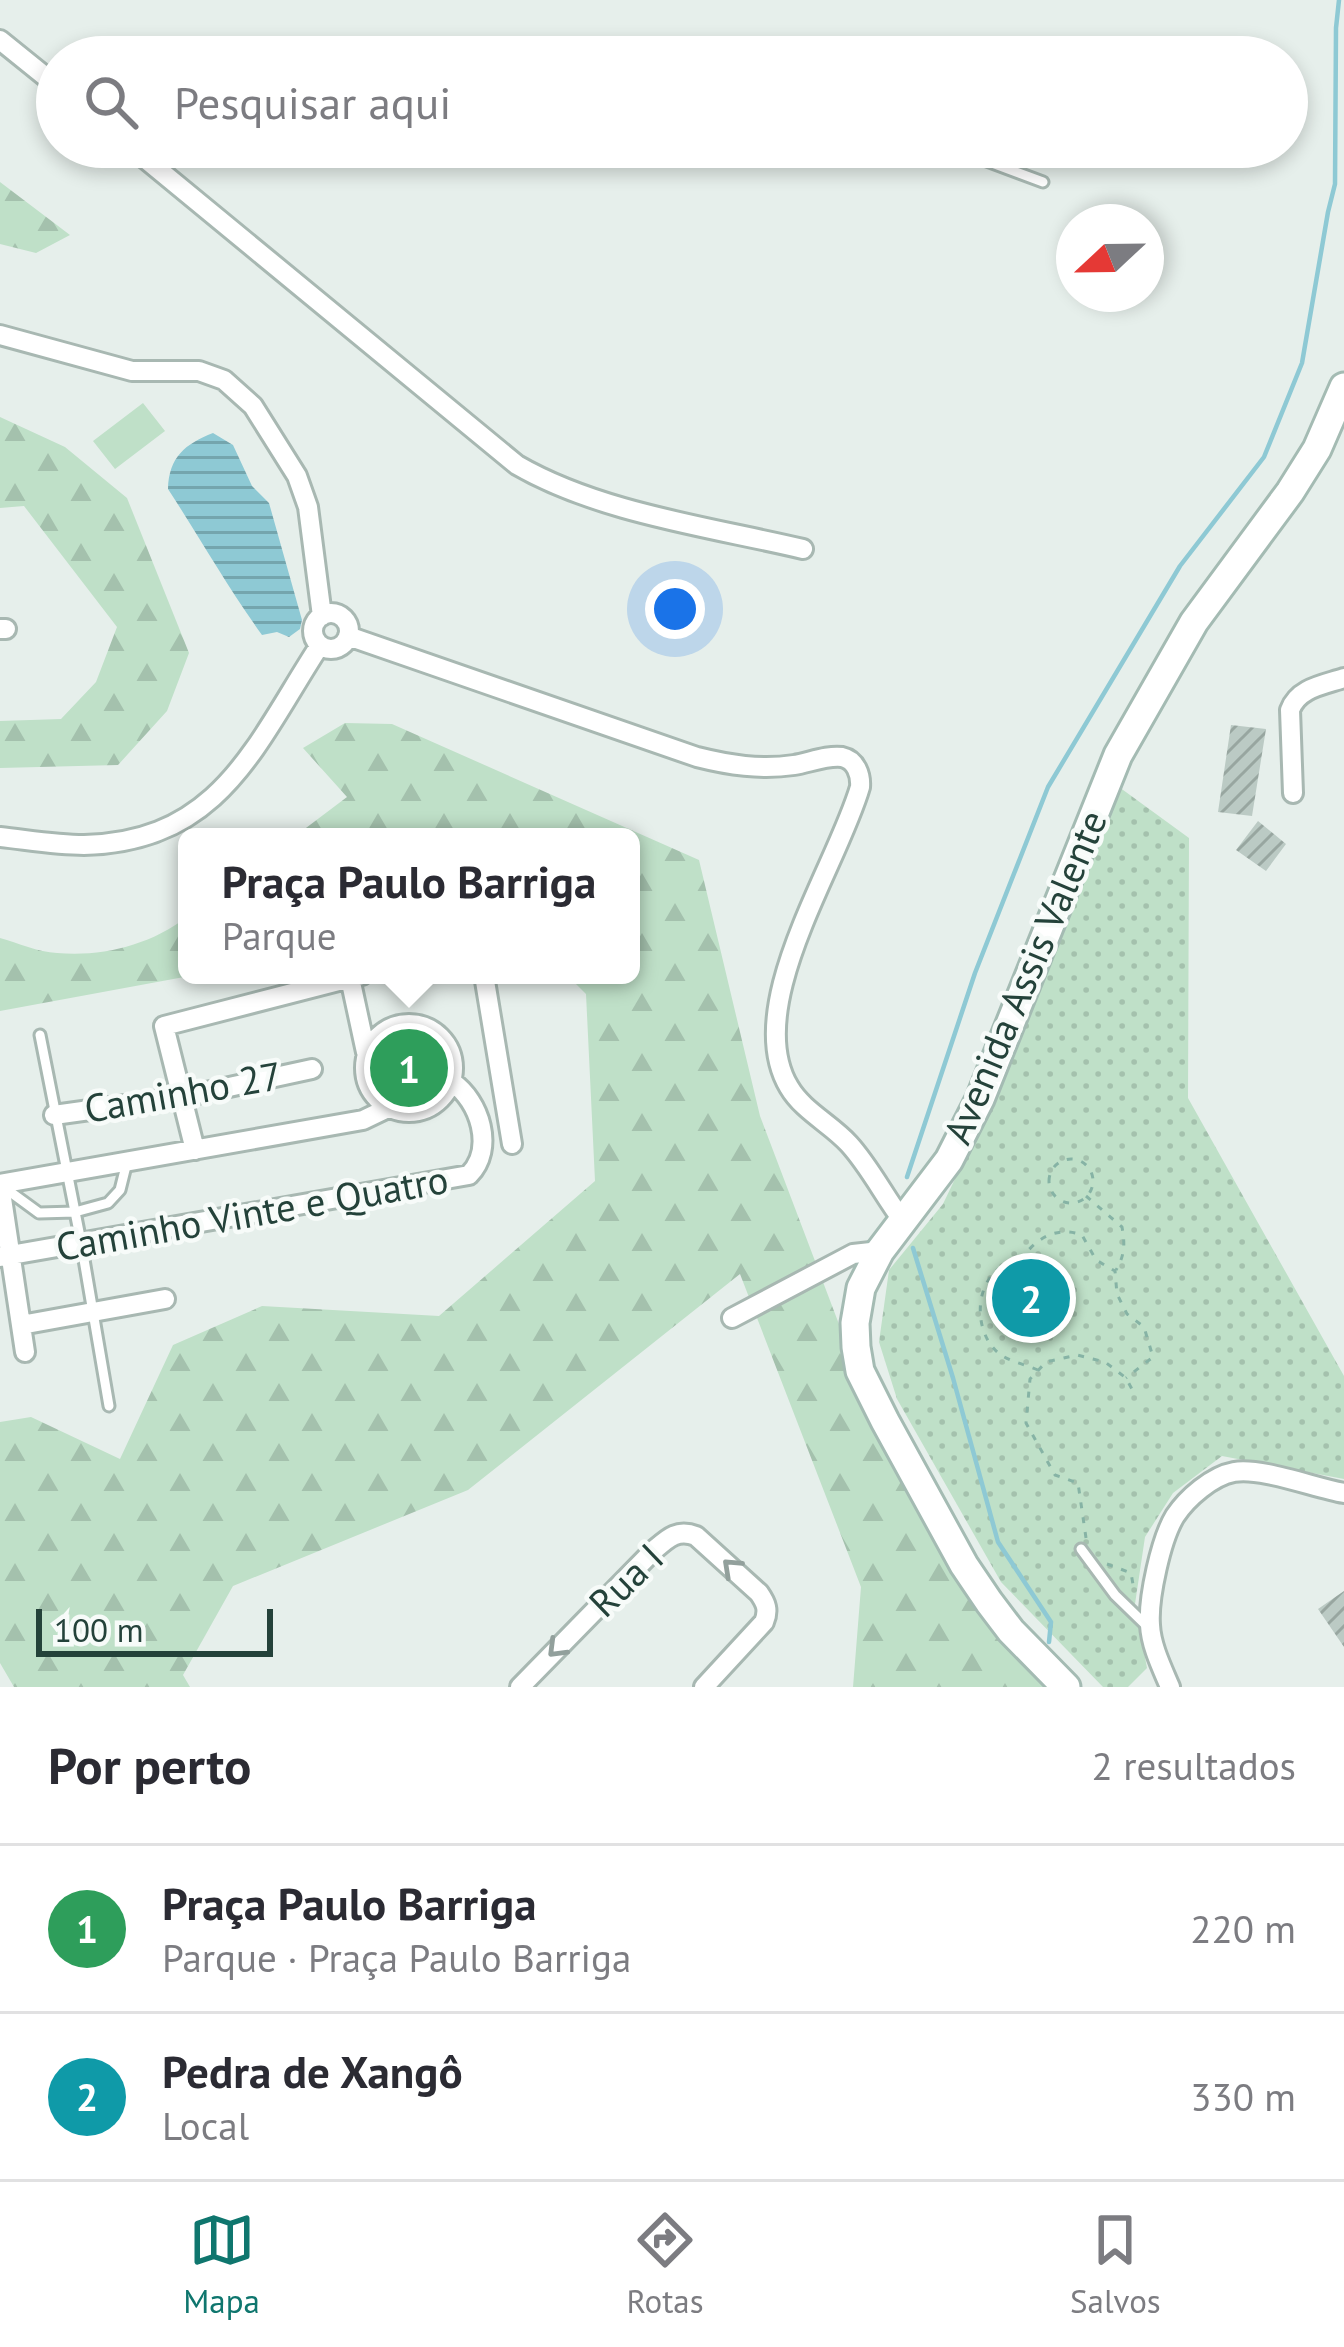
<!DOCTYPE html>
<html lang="pt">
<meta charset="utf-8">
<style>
:root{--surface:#fff;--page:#f7f7f7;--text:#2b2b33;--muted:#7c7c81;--line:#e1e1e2;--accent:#0f766e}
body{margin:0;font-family:"PT Sans",sans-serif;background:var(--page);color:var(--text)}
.compass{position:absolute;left:1056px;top:204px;width:108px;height:108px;border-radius:50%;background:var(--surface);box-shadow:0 6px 18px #0003;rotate:248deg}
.scale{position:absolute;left:36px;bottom:30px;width:237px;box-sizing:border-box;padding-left:12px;border:6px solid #24423a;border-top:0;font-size:33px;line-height:42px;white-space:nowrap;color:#24423a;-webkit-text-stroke:9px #f7fbf9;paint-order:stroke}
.you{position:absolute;left:675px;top:609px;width:42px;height:42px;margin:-30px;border:9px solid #fff;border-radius:50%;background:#1a73e8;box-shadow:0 0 0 18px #1a73e833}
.badge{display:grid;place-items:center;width:78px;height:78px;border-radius:50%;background:var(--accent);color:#fff;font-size:39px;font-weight:700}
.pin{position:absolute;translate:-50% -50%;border:6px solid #fff;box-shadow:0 3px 12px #0006}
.popup{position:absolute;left:178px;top:828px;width:462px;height:156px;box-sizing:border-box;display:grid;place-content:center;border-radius:18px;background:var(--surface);filter:drop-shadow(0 3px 9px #0005);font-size:39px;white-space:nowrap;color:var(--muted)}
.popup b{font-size:45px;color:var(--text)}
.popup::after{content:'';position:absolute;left:50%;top:100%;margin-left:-24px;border:24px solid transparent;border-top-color:var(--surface)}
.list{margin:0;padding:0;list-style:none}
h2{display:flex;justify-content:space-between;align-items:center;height:156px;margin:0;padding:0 48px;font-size:51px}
h2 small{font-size:39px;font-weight:400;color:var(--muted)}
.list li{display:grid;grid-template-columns:78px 1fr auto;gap:36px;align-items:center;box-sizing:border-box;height:168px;padding:0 48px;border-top:3px solid var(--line)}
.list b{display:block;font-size:45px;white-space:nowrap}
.list p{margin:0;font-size:39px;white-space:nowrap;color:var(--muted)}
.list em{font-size:39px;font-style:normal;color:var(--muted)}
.icon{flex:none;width:66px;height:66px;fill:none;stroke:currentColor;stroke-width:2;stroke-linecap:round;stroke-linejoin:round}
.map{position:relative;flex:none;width:1344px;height:1687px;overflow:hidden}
.search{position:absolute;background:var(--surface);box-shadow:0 6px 18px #0003;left:36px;right:36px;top:36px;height:132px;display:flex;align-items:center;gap:30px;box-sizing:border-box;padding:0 42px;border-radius:66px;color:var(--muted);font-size:45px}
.sheet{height:492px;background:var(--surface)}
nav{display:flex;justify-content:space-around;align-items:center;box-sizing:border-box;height:168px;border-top:3px solid var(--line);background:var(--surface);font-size:33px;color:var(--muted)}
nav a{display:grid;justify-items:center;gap:6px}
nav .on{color:var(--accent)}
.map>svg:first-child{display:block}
</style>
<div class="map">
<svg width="1344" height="1687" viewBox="0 0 1344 1687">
<defs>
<pattern id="forest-firs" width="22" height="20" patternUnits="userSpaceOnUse" patternTransform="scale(3)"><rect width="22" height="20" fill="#bfe0c8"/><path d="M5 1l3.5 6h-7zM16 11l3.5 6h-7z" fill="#a4c1ad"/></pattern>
<pattern id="park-dots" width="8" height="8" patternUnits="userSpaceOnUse" patternTransform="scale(3)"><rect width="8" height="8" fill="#bfe0c8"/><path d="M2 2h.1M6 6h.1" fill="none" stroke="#a4c1ad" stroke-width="1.8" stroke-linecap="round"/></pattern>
<pattern id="water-rules" width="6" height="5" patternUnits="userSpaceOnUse" patternTransform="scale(3)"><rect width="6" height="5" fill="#8ec9d4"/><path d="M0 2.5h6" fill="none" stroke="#74a5ad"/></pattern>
<pattern id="building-hatch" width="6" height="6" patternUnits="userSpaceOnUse" patternTransform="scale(3)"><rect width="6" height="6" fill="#bbcac4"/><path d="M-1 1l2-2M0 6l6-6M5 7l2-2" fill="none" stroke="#98a6a0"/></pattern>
</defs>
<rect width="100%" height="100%" fill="#e6efeb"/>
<path fill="url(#forest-firs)" d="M0,182L70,235L36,253L0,244Z
M0,417L65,447L127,498L189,653L167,711L118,765L0,768V721L61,719L96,682L117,627L24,506L0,508Z
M345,723L392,724L699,860L760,1116L856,1369L960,1585L1045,1687H853L861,1587L740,1274L468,1490L233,1586L183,1675L190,1687H14L0,1663V1422L31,1417L120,1459L173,1345L262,1306L439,1316L595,1181L586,994L567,975H631V837H294L347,797L303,748Z
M187,917V975H195L0,1011V938C18,943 38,952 57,953C103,957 150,945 187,917Z"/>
<path fill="url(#park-dots)" d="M1119,787L1189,838L1188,1098L1344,1376V1479L1222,1456L1173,1493L1145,1537L1135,1604L1147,1668L1128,1687H1103L1001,1582L897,1399L879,1342L889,1270L943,1204L1006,1072Z
M373 1069a36 36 0 1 1 72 0a36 36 0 1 1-72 0Z"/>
<path fill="#bfe0c8" d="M143,403L165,431L115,469L93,441Z
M431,1044L440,1084L388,1095L380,1055Z"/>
<path fill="url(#water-rules)" d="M213,433L233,445L252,486L269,503L302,620L300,629L289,637L277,632L262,635C228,588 200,538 168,489C169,457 185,444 213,433Z"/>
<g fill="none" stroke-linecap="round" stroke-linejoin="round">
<path stroke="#8ec9d4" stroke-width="4.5" d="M907,1177L975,973L1048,787L1180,566L1264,457L1302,363L1328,212L1335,184L1336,28L1339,0
M913,1248L953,1378L998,1542L1051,1622L1049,1642"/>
</g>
<path fill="url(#building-hatch)" d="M1231,725L1266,729L1252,816L1218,812Z
M1258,821L1286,844L1266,871L1236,850Z
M1344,1591V1647L1318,1609Z"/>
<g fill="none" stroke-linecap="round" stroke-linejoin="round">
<defs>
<path id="lane" d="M965,147L984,160L1043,182
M40,1035L81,1242L109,1406
M2,1186L39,1213L75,1212L108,1203L120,1190L127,1162
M1081,1549L1115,1595L1149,1628"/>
<path id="street" d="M0,40L57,86
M131,147L517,465C600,513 710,527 803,549
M0,335L132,371H199L224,380L253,406L297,476L308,507L322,616
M313 631a18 18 0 1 1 36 0a18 18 0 1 1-36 0Z
M0,629H6
M348,636L697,757C729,765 760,770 794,765C808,763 827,755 842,757C856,760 861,775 860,787C837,867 741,1007 789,1087C803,1111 831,1124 849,1144C870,1167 884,1196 903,1221
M1293,793L1290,710C1298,688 1323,685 1344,678
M0,837C28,840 56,845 84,845C221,842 256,743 320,645
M484,975L512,1144
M350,978L366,1052
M365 1068a44 44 0 1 1 88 0a44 44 0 1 1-88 0Z
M54,1115L183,1097L312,1069
M195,1150L164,1026L362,975
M0,1184L363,1120L388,1108
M0,1185L25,1352
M0,1257L469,1175C495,1149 480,1101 452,1082
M732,1318L853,1254L880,1251
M21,1325L165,1299
M520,1687L652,1552C666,1540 676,1528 696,1536L759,1593C766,1603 769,1610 764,1622L704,1687
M1170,1687C1162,1668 1151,1646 1150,1625C1148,1598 1161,1539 1175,1516C1187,1498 1212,1476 1234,1472C1261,1467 1315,1488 1344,1493"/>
<path id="secondary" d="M1066,1687L1011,1631L989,1602L964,1565L885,1421L860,1371L856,1347L855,1323L861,1288L880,1251L949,1160L980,1099L1118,755L1194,622L1290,492L1317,449L1344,387"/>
</defs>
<use href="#lane" stroke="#a8b8b2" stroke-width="15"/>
<use href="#street" stroke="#a8b8b2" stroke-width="24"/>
<use href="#secondary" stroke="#a4bbb3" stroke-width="33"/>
<path stroke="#86b3a5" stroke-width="3" stroke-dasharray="6 9" stroke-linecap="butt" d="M1049 1181a22 22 0 1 1 44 0a22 22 0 1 1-44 0Z
M1086,1196L1122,1227C1125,1244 1125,1255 1116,1270
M1038,1370C1027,1365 1011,1362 1001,1355C974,1336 973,1286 1000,1268L1008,1282C1022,1252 1046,1222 1082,1235L1096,1260L1115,1271L1117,1294L1127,1314L1144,1327L1153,1357L1126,1378
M1086,1538L1078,1483L1055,1475L1026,1423L1030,1379L1046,1362L1077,1355L1105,1362L1126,1378L1134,1393
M1107,1564L1131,1573L1134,1590"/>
<use href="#lane" stroke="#fff" stroke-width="9"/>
<use href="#street" stroke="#fff" stroke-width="18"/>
<use href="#secondary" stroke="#fff" stroke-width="27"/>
</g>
<defs><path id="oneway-chevron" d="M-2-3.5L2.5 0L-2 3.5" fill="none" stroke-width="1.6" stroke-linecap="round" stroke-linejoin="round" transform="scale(3)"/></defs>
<g stroke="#92a09c">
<use href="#oneway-chevron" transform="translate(731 1567) rotate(-137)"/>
<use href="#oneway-chevron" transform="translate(556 1649) rotate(135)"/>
</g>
<g text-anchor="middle" stroke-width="9" stroke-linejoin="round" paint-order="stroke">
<g font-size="39" fill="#24423a" stroke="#f7fbf9">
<text transform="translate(1025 977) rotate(-67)" y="14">Avenida Assis Valente</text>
<text transform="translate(183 1092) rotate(-10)" y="14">Caminho 27</text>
<text transform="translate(252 1213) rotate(-10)" y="14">Caminho Vinte e Quatro</text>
<text transform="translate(626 1580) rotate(-44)" y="14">Rua I</text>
</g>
</g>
</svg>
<svg class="compass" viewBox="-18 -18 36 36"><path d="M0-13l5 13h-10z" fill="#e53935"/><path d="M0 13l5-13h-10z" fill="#7c7c81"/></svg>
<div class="scale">100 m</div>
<div class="you"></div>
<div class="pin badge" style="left:409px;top:1068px;background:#2e9e5b">1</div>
<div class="popup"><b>Praça Paulo Barriga</b>Parque</div>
<div class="pin badge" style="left:1031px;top:1298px;background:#0f9aa8">2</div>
<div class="search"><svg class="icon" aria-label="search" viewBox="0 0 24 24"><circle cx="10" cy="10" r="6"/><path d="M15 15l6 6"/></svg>Pesquisar aqui</div>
</div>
<section class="sheet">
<h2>Por perto<small>2 resultados</small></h2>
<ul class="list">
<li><span class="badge" style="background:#2e9e5b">1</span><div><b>Praça Paulo Barriga</b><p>Parque · Praça Paulo Barriga</p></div><em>220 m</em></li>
<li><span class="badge" style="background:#0f9aa8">2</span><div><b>Pedra de Xangô</b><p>Local</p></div><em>330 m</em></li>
</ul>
</section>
<nav>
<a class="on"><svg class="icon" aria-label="map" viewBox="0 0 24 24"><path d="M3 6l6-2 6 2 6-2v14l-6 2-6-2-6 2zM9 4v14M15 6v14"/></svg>Mapa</a>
<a><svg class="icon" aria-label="directions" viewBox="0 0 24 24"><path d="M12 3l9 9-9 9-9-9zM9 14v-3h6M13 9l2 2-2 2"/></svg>Rotas</a>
<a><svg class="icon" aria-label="saved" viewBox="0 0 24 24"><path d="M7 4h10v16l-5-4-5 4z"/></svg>Salvos</a>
</nav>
